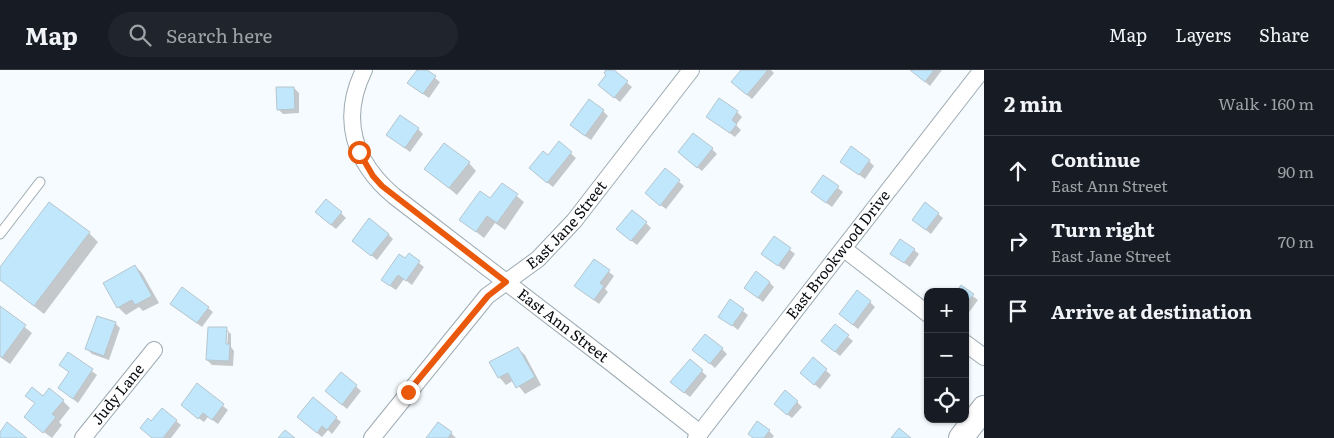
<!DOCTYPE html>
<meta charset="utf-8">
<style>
:root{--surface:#171b24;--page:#20242c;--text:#f1f3f6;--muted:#9ea1a6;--line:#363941}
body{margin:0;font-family:Literata,serif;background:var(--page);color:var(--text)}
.controls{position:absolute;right:15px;bottom:15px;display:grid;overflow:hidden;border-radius:10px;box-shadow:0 1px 4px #0004}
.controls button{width:45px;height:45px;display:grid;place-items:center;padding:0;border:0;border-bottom:1px solid var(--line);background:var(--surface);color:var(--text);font:25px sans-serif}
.stop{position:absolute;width:15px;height:15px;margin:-11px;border:4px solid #ea580c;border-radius:50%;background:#fff}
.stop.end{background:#ea580c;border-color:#fff;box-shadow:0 1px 5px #0008}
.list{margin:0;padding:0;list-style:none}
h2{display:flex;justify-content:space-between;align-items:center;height:65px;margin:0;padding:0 20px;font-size:21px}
h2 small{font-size:16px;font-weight:400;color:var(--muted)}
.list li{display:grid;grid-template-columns:32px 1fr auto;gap:15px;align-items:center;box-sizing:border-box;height:70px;padding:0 20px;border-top:1px solid var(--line)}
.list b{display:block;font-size:19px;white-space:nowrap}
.list p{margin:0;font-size:16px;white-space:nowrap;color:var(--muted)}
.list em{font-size:16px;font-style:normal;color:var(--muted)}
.icon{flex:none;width:28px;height:28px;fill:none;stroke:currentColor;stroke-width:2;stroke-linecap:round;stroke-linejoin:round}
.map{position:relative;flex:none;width:984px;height:368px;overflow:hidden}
header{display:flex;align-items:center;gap:30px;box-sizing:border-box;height:70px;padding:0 25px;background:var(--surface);border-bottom:1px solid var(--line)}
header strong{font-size:24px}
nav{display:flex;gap:28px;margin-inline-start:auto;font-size:18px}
.search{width:350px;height:45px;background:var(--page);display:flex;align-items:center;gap:12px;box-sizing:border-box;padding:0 18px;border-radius:28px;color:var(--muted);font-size:19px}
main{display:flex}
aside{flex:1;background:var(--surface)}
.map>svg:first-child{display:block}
</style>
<header>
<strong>Map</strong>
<div class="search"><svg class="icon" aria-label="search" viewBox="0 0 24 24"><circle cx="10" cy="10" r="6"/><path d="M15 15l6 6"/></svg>Search here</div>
<nav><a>Map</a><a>Layers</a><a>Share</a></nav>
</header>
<main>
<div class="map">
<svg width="984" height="368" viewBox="0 0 984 368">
<rect width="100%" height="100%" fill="#f5fbfe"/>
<path fill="#0003" fill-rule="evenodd" d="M418,0H425L440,12L429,28L414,18Z
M608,0H612L632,17L620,32L604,19Z
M742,0H771L774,3L752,29L737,17Z
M911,0H942L930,16Z
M294,18L299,23V43L283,44L278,39Z
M603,41L608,46L591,70L576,60Z
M737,42L742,47L736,55L741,60L735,67L713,51Z
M418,59L423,64L410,82L387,65Z
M559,73L576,88L553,117L535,103Z
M712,79L717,84L702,101L684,87Z
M869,91L874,96L865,109L847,96Z
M469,93L476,101L457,125L426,99Z
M665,100L684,116L666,139L651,128Z
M824,107L843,122L832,137L818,127Z
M502,114L524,132L505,160L495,153L484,168L461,150L491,130Z
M926,134L943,148L931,164L918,154Z
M341,143L346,148L336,159L321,147Z
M646,153L651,158L637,175L623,164Z
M89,163L98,172L44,244L0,210V200Z
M388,164L393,169L377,190L359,175Z
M775,168L795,184L784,200L763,184Z
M914,180L919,184L910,197L891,184Z
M409,185L424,197L412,215L404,209L396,220L387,214Z
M594,190L614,206L605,219L608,222L599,234L575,216Z
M135,196L142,203L159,233L143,241L139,237L126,245L118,237L105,213Z
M769,212L774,217L763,232L750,222Z
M961,217L978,230L967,245L965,244V222Z
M730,231L748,245L738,260L720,246Z
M870,232L875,237L858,259L845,249Z
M0,237L32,263L10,294L0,287Z
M208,238L213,242L202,257L177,239Z
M115,253L120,258L109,290L92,284L87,279Z
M835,256L853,271L840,286L828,276Z
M226,259L231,264V277L234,281L233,296L212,295L207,290ZM225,262H228L227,280H225Z
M517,278L525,285L541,315L525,324L514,310L506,315L499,307Z
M722,279L727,284L715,298L694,280Z
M68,283L97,305L78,333L59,318L70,303L60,295Z
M813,289L831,305L820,319L807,308Z
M690,291L707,306L690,327L677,317Z
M341,303L361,321L347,339L331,326Z
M197,315L228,340L218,354L208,347L204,352L187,340Z
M27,326L63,331L70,338L59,352L62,355L52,368L33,354L36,334Z
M797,332L802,337L792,348L780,339Z
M336,348L341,352L332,364L328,360L322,367L303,352Z
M176,351L181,355L171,368H153Z
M438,354L451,363L456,368H428Z
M769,361L774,366L772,368H754Z"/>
<path fill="#c0e7fb" stroke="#b7c5cd" d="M417,0H427L436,6L423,24L407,13Z
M606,0H614L628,11L614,28L598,15L606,5L604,3Z
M741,0H768L747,25L731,12Z
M910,0H934L925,12Z
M276,17H294L295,39L277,40Z
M719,28L738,41L732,50L737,54L730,63L706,47Z
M589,29L604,40L585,66L570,55Z
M400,45L419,58L405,78L386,65Z
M693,63L713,78L697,98L678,82Z
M559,71L572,82L547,113L529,98L543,81L548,85Z
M444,73L470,92L449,118L424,99Z
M851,76L870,90L859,105L840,92Z
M665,98L680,110L660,136L645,123Z
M823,105L839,116L826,133L811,122Z
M502,113L518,124L497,153L487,146L476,162L459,150L480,121L490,128Z
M326,129L342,142L331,155L315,142Z
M49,132L90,162L34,236L0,210V197Z
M925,132L939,143L926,160L912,150Z
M632,140L647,152L631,171L616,159Z
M369,148L389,164L371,186L352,171Z
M774,166L791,178L778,196L761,184Z
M900,169L915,179L904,193L890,184Z
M409,183L420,191L406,211L398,205L390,216L381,210L399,184L405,188Z
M594,189L610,200L600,213L604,216L594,230L574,216Z
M135,195L152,226L135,235L132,230L117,238L103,213Z
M756,201L770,212L758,228L744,218Z
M961,215L974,224L965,235V222H956Z
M182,217L209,237L197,253L170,234Z
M857,220L871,231L853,255L839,244Z
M730,229L744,239L732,256L718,247Z
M0,236L26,255L2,288L0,286Z
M97,246L116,252L104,286L85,279Z
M835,254L849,265L835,282L821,271Z
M208,257H227L226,274H230L229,291L206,290Z
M705,264L723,278L710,294L692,280Z
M518,277L535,307L516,318L508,303L498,308L489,292Z
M68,282L93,299L73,329L58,318L69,302L59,295Z
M813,287L827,299L814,315L800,303Z
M690,289L703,300L684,323L670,312Z
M341,302L357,315L342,335L325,321Z
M197,313L224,334L212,350L203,343L198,349L181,335Z
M32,317L43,326L49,318L64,330L52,344L56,347L43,363L24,347L35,333L25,326Z
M785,320L798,331L787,345L774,334Z
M313,327L337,347L327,360L322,356L317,363L297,347Z
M162,338L177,350L163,368H152L140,358L148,348L151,351Z
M757,351L770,360L764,368H753L748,364Z
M7,352L27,368H0V362Z
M438,352L452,362L448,368H426Z
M899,358L911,368H891Z
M285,360L295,368H278Z"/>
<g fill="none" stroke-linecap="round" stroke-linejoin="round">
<defs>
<path id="lane" d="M0,164L40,112"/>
<g id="street">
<path id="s1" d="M364,0C340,49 354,92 394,126L610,292L700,363"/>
<path d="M844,179L928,244"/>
<path d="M965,273L984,287"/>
<path id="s2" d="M83,368L154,280"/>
<path id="s3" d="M372,368L487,226L538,189L574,151L691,0"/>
<path id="s4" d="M696,368L982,0"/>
</g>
<path id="secondary" d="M961,368L984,338"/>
</defs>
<use href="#lane" stroke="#9dabb2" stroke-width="11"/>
<use href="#street" stroke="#9dabb2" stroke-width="18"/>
<use href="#secondary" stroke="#9dabb2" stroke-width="26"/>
<use href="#lane" stroke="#fff" stroke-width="9"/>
<use href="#street" stroke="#fff" stroke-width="16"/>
<use href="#secondary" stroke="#fff" stroke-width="24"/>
</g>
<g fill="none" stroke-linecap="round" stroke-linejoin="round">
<path stroke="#ea580c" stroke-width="6" d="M359,82L373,106L382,116L506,212L488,226L408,322"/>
</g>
<g text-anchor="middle" stroke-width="4" stroke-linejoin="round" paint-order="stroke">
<g font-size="15" fill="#080c0f" stroke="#f5fbfe">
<text dy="5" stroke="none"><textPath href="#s3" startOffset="290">East Jane Street</textPath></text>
<text dy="5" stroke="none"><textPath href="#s4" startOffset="232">East Brookwood Drive</textPath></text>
<text dy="5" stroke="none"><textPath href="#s1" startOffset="354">East Ann Street</textPath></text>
<text dy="5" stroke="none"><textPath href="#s2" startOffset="56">Judy Lane</textPath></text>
</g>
</g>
</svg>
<div class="controls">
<button>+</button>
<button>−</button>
<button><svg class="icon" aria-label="locate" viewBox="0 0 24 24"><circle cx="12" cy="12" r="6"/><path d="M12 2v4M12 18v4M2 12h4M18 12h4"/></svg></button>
</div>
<div class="stop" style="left:359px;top:82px"></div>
<div class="stop end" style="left:408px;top:322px"></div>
</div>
<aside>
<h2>2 min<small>Walk · 160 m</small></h2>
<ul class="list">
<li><svg class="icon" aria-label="ahead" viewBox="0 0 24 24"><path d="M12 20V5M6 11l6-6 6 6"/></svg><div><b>Continue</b><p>East Ann Street</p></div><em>90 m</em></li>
<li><svg class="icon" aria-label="right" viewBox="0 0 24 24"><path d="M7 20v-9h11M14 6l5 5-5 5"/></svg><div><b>Turn right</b><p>East Jane Street</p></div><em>70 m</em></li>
<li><svg class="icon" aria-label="arrive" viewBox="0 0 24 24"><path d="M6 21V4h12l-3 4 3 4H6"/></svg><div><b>Arrive at destination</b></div></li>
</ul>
</aside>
</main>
